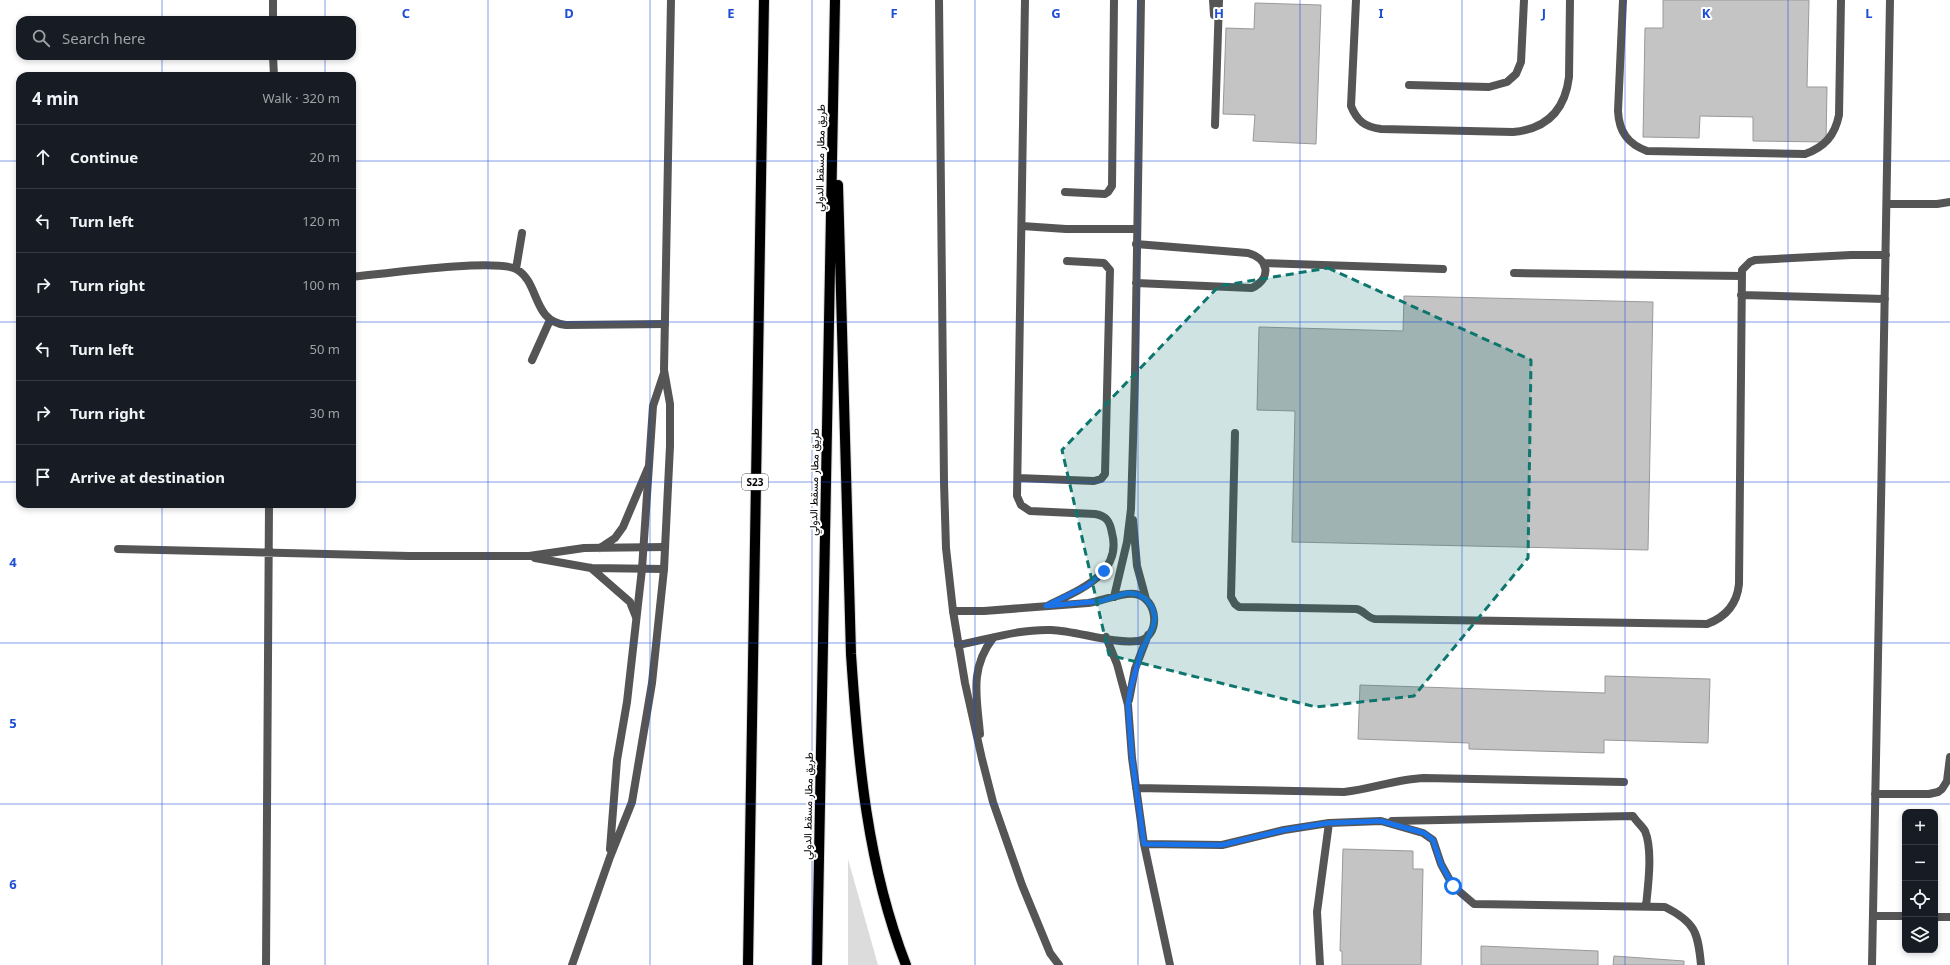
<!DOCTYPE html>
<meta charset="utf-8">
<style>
:root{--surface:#171b24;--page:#242831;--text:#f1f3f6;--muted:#9ea1a6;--line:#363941}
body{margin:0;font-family:"Noto Sans",Vazirmatn,sans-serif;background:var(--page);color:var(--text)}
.controls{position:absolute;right:12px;bottom:12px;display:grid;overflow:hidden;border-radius:8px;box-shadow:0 2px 6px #0003}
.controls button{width:36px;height:36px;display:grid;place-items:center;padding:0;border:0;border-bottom:1px solid var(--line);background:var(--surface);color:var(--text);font:20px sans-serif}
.stop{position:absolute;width:12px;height:12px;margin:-9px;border:3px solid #1a73e8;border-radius:50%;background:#fff}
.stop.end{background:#1a73e8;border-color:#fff;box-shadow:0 1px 4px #0008}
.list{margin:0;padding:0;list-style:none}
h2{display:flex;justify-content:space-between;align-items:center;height:52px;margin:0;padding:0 16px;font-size:17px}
h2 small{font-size:13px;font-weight:400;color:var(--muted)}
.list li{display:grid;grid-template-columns:26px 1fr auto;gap:12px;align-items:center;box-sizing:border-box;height:64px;padding:0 16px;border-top:1px solid var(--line)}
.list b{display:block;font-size:15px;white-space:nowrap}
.list em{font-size:13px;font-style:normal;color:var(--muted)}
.icon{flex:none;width:22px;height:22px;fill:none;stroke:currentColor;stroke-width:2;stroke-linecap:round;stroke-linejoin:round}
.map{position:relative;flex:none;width:1950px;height:965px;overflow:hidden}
.search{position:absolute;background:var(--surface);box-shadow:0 2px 6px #0003;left:16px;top:16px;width:340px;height:44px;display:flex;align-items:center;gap:10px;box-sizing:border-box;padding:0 14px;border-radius:12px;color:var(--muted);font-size:15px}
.panel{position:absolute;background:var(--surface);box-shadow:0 2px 6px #0003;left:16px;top:72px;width:340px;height:436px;border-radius:12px}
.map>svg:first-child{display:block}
</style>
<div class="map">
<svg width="1950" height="965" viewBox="0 0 1950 965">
<rect width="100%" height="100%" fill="#fff"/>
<path fill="#dcdcdc" d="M848,859L878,965H848Z"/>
<path fill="#c4c4c4" stroke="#999" d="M1663,0H1809L1807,87H1827L1826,142L1753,141V117L1700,116L1699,138L1643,137L1645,28H1663Z
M1255,3L1321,5L1316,144L1253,141L1255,115L1223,114L1226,28L1254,29Z
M1404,296L1653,302L1648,550L1292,542L1295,411L1257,410L1259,327L1403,331Z
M1605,676L1710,679L1708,743L1604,740V753L1469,749V743L1358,739L1360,685L1605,693Z
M1343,849L1413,851V869H1423L1421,965H1342V951H1340Z
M1481,946L1598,951V965H1481Z
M1614,956L1684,961V965H1613Z"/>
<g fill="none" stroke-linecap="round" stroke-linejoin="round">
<defs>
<path id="primary" d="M838,185L851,654C858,760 867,865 906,965
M748,965L764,0
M817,965L835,0"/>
</defs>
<use href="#primary" stroke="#dbdbdb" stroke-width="12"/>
<path stroke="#555" stroke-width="8" d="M273,0V20
M1025,0L1017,496L1021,505L1030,511L1095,514C1107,516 1110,522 1112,533C1123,575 1076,591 1047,606
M1213,0L1214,15
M1356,0L1351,106C1357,121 1365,127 1381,129L1513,132C1547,129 1565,110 1569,77L1570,0
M1623,0L1618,111C1619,132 1628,144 1647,151L1805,154C1825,147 1835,135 1839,115L1841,0
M273,56L274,76
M1409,85L1489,87L1507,82L1516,74L1521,62L1524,0
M1215,125L1219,0
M1065,192L1105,194L1108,192L1112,186L1114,0
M1888,204H1937L1950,202
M1022,226L1066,229H1137
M1264,263L1443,269
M516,269L522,233
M1514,273L1742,276
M352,277C382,274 494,258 516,269C540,282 532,322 566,325L665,324
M1136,283L1252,288C1272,278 1269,259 1248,253L1136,244
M1741,295L1885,299
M532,360L550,320
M1235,433L1231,597L1235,604L1239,607L1356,609C1364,610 1367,618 1375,619L1707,624C1726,617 1737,604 1739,584L1742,270L1750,262L1755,260L1851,255H1886
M1018,478L1094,481L1101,479L1105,474L1110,270L1104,263L1067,261
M1133,520L1137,566L1146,599
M600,548L615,538L623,527L648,468
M118,549L409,556H529L584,548L665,547
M535,558L591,568L664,569
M591,568L630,602L636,617
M1114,597L1127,542L1131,509L1135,374L1141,0
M953,611H984L1088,603C1103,601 1121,592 1135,594C1159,598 1161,638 1138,641C1113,644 1077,631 1051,630C1019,629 989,639 958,645
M1106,637L1117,664L1128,705L1132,758L1144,844L1170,965
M1129,700L1135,669L1148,635
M1136,788L1344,792C1372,789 1397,779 1424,778L1624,782
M1875,794H1929L1938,792L1942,789L1947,781L1950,757
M1392,821L1633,816C1636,821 1642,826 1645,831C1653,850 1648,886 1646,906
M1144,844L1222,845L1284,830L1329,823L1381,821L1423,833L1433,840L1441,864L1453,886L1474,904L1665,907C1695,922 1698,932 1701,965
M1873,916H1905
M1935,917H1950
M266,965L269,504
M1320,965L1317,912L1329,823
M1872,965C1877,643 1886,322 1890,0"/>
<path stroke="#555" stroke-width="8" d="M939,0L944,482L946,548L953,611L965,683L982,759L993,802L1022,885L1050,953L1059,965
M980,734C977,698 969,669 993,638
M610,849L617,760L627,702L642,569L653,406L664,373
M572,965L610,857L632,802L652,683L664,569L670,446V404L664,370L671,0"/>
<use href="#primary" stroke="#000" stroke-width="10"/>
</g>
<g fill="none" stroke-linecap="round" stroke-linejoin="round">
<path stroke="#1a73e8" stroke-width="5" d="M1104,571L1087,586L1046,606L1101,601L1127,593L1137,594L1146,599L1152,607L1155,617L1153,627L1141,652L1131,687L1128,705L1132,758L1144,844L1222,845L1284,830L1328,823L1381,821L1424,833L1433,840L1441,864L1453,886"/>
</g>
<path fill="#0f766e" fill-opacity="0.2" stroke="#0f766e" stroke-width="3" stroke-dasharray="8 5" stroke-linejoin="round" d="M1328,268L1531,360L1528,558L1414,696L1316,707L1109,655L1062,450L1219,286Z"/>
<path fill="none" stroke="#1d4ed8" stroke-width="1" stroke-opacity="0.55" d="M162,0V20M325,0V20M488,0V965M650,0V965M812,0V965M975,0V965M1138,0V965M1300,0V965M1462,0V965M1625,0V965M1788,0V965M162,56V76M325,56V76M0,161H20M352,161H1950M0,322H20M352,322H1950M0,482H20M352,482H1950M162,504V965M325,504V965M0,643H1950M0,804H1950"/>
<g text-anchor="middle" stroke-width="4" stroke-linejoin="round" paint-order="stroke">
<rect fill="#fff" stroke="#4c4c4c" stroke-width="1" x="742" y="474" width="26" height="16" rx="3"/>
<g font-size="10" font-weight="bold" fill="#000">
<text x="755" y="486">S23</text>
</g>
<g font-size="11" fill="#000" stroke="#fff">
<text transform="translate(820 158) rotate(-89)" y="4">طريق مطار مسقط الدولي</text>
<text transform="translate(814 482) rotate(-89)" y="4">طريق مطار مسقط الدولي</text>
<text transform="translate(808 806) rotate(-89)" y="4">طريق مطار مسقط الدولي</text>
</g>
</g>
<g font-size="13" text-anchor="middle" font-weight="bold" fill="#1d4ed8" stroke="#fff" stroke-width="4" stroke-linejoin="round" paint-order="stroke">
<text x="406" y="18">C</text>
<text x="569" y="18">D</text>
<text x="731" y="18">E</text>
<text x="894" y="18">F</text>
<text x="1056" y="18">G</text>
<text x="1219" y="18">H</text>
<text x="1381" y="18">I</text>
<text x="1544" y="18">J</text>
<text x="1706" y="18">K</text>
<text x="1869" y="18">L</text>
<text x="13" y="567">4</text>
<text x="13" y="728">5</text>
<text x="13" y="889">6</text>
</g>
</svg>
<div class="controls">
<button>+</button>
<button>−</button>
<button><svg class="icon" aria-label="locate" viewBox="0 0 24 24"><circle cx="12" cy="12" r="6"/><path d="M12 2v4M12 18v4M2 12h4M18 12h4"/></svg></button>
<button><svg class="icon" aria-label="layers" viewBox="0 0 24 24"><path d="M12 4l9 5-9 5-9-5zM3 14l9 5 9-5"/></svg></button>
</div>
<div class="stop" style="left:1453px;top:886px"></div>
<div class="stop end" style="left:1104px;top:571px"></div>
<div class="search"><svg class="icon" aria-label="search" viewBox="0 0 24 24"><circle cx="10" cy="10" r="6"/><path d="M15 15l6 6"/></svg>Search here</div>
<section class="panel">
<h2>4 min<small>Walk · 320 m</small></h2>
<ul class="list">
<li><svg class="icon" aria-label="ahead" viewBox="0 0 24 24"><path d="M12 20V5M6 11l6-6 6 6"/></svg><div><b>Continue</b></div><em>20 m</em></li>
<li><svg class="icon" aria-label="left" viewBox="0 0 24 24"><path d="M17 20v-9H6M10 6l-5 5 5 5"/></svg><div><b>Turn left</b></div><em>120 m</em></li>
<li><svg class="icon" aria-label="right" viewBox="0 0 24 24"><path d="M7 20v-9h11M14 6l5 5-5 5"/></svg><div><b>Turn right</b></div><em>100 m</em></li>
<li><svg class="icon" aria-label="left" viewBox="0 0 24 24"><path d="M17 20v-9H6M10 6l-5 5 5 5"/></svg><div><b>Turn left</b></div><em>50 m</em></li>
<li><svg class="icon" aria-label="right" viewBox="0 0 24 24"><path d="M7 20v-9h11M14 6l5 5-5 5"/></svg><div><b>Turn right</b></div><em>30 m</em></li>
<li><svg class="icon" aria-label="arrive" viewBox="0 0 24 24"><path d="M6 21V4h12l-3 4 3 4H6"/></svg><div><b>Arrive at destination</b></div></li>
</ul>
</section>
</div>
